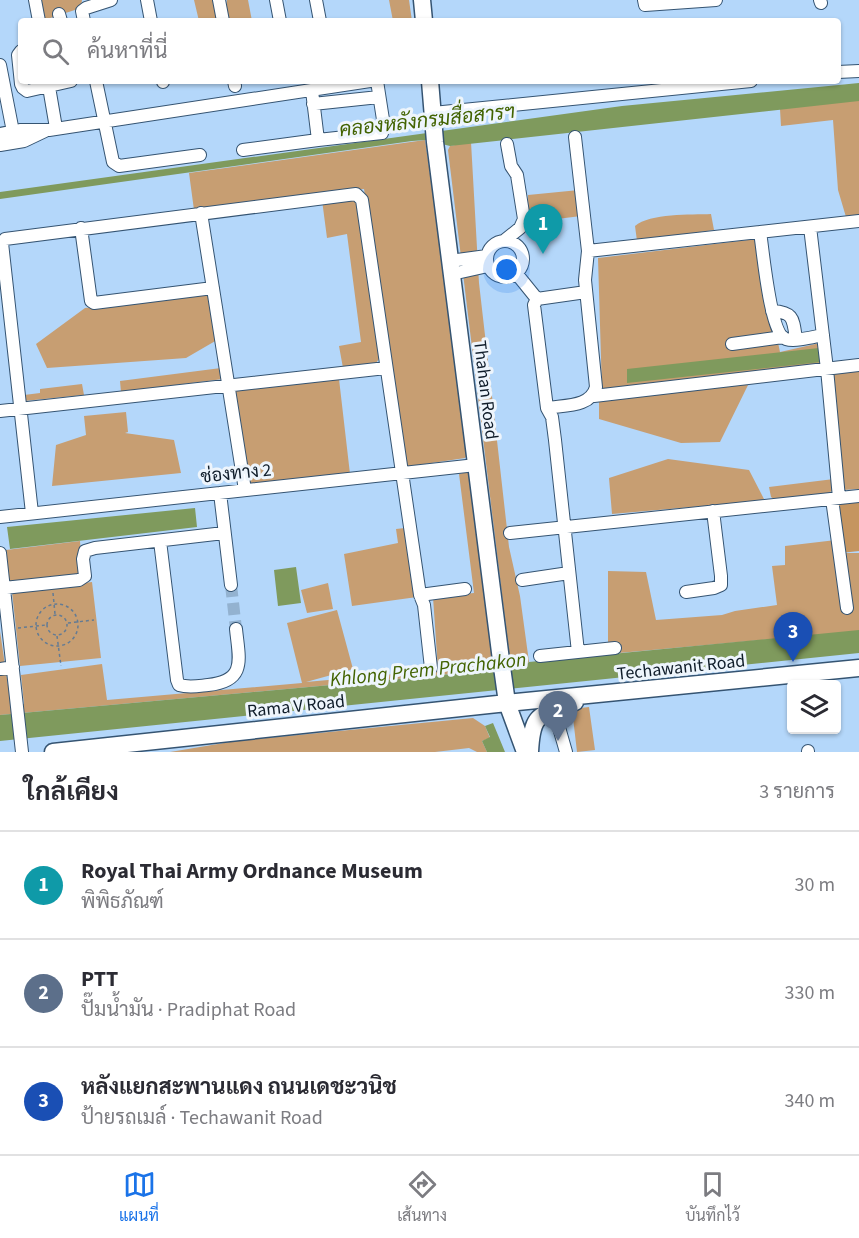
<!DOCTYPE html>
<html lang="th">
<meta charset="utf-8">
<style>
:root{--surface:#fff;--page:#f2f2f3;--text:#2b2b33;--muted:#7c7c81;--line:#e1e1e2;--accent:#1a73e8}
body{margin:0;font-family:"Source Sans 3",Sarabun,sans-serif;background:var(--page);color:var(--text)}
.controls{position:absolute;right:18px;bottom:18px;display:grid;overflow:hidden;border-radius:6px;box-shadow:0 2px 4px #0004}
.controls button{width:54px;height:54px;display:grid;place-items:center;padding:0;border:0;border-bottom:2px solid var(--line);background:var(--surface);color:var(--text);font:30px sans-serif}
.you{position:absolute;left:507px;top:270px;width:21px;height:21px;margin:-15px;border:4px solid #fff;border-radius:50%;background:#1a73e8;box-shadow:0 0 0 9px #1a73e833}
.badge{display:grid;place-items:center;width:39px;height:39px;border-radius:50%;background:var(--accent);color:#fff;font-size:20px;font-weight:700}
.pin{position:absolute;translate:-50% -50px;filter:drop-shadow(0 2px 3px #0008)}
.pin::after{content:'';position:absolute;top:32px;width:21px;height:18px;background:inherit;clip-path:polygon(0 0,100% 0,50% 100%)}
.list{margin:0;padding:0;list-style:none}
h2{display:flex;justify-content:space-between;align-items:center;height:78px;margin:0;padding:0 24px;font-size:26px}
h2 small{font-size:20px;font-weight:400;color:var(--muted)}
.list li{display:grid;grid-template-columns:39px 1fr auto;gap:18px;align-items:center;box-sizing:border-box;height:108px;padding:0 24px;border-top:2px solid var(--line)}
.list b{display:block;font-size:22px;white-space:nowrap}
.list p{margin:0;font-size:20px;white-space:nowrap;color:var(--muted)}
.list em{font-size:20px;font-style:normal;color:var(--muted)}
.icon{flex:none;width:33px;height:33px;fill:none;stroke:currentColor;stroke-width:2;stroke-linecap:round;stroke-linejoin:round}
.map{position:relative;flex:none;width:859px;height:752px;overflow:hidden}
.search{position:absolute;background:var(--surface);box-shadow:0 2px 4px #0004;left:18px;right:18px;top:18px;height:66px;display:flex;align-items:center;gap:15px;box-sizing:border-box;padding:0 21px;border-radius:6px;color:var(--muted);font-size:22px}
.sheet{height:402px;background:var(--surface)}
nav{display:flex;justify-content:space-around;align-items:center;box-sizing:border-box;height:84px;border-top:2px solid var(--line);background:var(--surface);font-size:16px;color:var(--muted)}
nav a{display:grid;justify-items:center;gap:3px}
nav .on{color:var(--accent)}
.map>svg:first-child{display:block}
</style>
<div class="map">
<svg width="859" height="752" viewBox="0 0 859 752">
<rect width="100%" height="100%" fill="#b4d7fa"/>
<path fill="#c79e72" d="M39,0H82L81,8L44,20Z
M194,0H213L217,18L215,20L199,21Z
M227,0H248L252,21H227L225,12Z
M389,0H409L412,21H393Z
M859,100V215L846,217L838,190L833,120L781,126L780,109Z
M425,140L458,364L468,454L465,458L405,467L364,189L194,210L189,173Z
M471,142L479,283L493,405L509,547L520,596L529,662L521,668L511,669L448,150L450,146Z
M579,190L581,216L557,219L561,230L529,231L528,195Z
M356,198L379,359L376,363L343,368L339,346L361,342L347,234L327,238L322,200Z
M711,214L714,230L637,241L635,226C650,213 691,215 711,214Z
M756,239L780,352L820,343L822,366L602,392L598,258Z
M212,294L217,340L186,358L47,368L36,344L85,308Z
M221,368L223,379L121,392L120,381Z
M859,368V489L843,490L830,371Z
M339,379L350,474L246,485L235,391Z
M750,381L720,442L681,443L599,419V397Z
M82,384L84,395L24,401V395L40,393V389Z
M126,412L128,432L125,433L174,440L181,473L52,486L56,445L86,435L84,416Z
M668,459L749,470L764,499L761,501L612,514L609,478Z
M467,472L470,476L496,670L0,715V631L11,706L24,704L21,675L102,664L107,700L302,683L287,623L337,610L353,669L306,682L438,670L433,597L474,593L459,474Z
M834,479L835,489L827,494L775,500L771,497L769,487Z
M405,528L417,597L352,606L344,554L398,543L396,529Z
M836,540L841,553H859V631L608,654V571L646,572L656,620L722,615L735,611L777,605L772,566L785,565V546Z
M80,541L82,570L81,574L9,582L6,550Z
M92,582L101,658L20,666L12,592Z
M328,583L333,609L307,613L301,590Z
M589,707L595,750L577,752L572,709Z
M473,718L485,726L490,738L482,741L487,752H477L469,748L435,752H170L236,741Z"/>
<path fill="#c59560" d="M859,501V551L841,553L836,502Z"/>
<path fill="#7f9a5d" d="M859,83V101L450,146L426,140L412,141L0,199V192L622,106Z
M819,348L821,362L627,383V369Z
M195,508L197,527L10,549L7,527Z
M296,567L301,603L278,606L274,570Z
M859,630V653L0,741V715L496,670L521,668L529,662Z
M493,723L505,752H487L482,741L490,737L485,726Z"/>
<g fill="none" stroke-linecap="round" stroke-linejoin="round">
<path stroke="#93b2d0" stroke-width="12" stroke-dasharray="12 6" stroke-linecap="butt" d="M231,585L236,629"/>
<defs>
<path id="minor" d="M35,0L39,21
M147,0L151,21
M219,0L223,21
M276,0L280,21
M316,0L320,21
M644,0L645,5L716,0
M820,0L821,3
M59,14L61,21
M84,21L82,11L86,8L111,0
M21,51L18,55L21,84L23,88L27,91L71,81
M0,65L15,142
M838,72L859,71
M96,81L113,162L119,166L200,155
M163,81V82
M234,81L235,86
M49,87L56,128
M312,91L318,140L382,133L384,126L377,81
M313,104L379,97
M433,113L751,81
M0,134L21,130H49L370,81
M575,137L588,251L859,221
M0,145L24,141L45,131
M243,150L318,140
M201,213L245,490
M810,227L827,369L839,498
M81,228L91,301L94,303L213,288
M760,232C763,250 770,334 786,339C795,342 813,337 823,335
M505,240L520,228L524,219L517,175L511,166L507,144
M487 259a18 18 0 1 1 36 0a18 18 0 1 1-36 0Z
M450,261L487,256
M516,273L537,299
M452,274L488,266
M772,311C794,312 793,319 796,339
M732,344L783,337
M594,396L859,365
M547,408C566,405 591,407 596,387L585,280L588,251
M0,411L386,368
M220,493L231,585
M832,499L847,608
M32,513L2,243L5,239L356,194L362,200L420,595L424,605L431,668
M0,517L476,465
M510,533L859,496
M160,541L177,680L179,685C189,688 198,686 208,685C247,681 239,659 236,629
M0,553L22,752
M522,580L569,573
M4,588L79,580L85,576L83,559L85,551L95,548L224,533
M686,592L714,588L721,585V576L713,511
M420,595L465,589
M578,652L555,440L552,417L547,408L534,305L537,299L586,292
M540,656L615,648
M0,669L13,667
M554,710L566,752
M808,751V752"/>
<path id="major" d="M422,0L424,21
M430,81L435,142L501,660L507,703L525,752
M53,752L507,703L859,668
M530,752C532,711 540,716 575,702"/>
</defs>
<use href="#minor" stroke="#355472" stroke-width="14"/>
<use href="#major" stroke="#355472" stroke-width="19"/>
<path stroke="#637b94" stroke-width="1.5" stroke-dasharray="3 3" stroke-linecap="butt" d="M53,593L55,614
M36 625a21 21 0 1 1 42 0a21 21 0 1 1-42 0Z
M47 625a10 10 0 1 1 20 0a10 10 0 1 1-20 0Z
M68,623L94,620
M18,628L46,625
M57,636L61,666"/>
<use href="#minor" stroke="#fff" stroke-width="12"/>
<use href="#major" stroke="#fff" stroke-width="16"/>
</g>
<g text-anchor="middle" stroke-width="6" stroke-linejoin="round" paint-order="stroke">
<g font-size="18" fill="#0f1c29" stroke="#eef5fc">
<text transform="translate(486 390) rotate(83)" y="6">Thahan Road</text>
<text transform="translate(236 473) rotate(-6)" y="6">ช่องทาง 2</text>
<text transform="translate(681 667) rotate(-6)" y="6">Techawanit Road</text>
<text transform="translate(296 706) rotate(-6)" y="6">Rama V Road</text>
</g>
<g font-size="20" font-style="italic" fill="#426300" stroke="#eef5fc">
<text transform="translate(427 120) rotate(-6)" y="7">คลองหลังกรมสื่อสารฯ</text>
<text transform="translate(428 669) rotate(-6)" y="7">Khlong Prem Prachakon</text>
</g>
</g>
</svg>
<div class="controls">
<button><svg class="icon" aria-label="layers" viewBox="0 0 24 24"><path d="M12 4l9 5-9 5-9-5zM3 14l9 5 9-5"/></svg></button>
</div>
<div class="you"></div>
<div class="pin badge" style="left:543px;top:254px;background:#0f9aa8">1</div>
<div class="pin badge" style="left:558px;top:741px;background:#5c6f8a">2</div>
<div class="pin badge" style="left:793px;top:662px;background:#1a4fb4">3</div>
<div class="search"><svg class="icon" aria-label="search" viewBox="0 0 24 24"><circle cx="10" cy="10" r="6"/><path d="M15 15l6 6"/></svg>ค้นหาที่นี่</div>
</div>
<section class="sheet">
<h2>ใกล้เคียง<small>3 รายการ</small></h2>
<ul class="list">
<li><span class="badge" style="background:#0f9aa8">1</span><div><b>Royal Thai Army Ordnance Museum</b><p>พิพิธภัณฑ์</p></div><em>30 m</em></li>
<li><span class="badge" style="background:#5c6f8a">2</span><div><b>PTT</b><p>ปั๊มน้ำมัน · Pradiphat Road</p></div><em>330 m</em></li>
<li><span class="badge" style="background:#1a4fb4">3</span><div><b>หลังแยกสะพานแดง ถนนเดชะวนิช</b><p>ป้ายรถเมล์ · Techawanit Road</p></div><em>340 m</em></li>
</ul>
</section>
<nav>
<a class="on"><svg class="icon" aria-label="map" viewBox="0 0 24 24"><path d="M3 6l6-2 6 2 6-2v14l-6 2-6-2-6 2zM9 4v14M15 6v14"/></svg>แผนที่</a>
<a><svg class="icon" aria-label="directions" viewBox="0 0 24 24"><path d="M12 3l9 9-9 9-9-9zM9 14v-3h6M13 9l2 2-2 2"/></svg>เส้นทาง</a>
<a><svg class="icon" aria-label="saved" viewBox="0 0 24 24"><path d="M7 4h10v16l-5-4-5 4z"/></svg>บันทึกไว้</a>
</nav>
